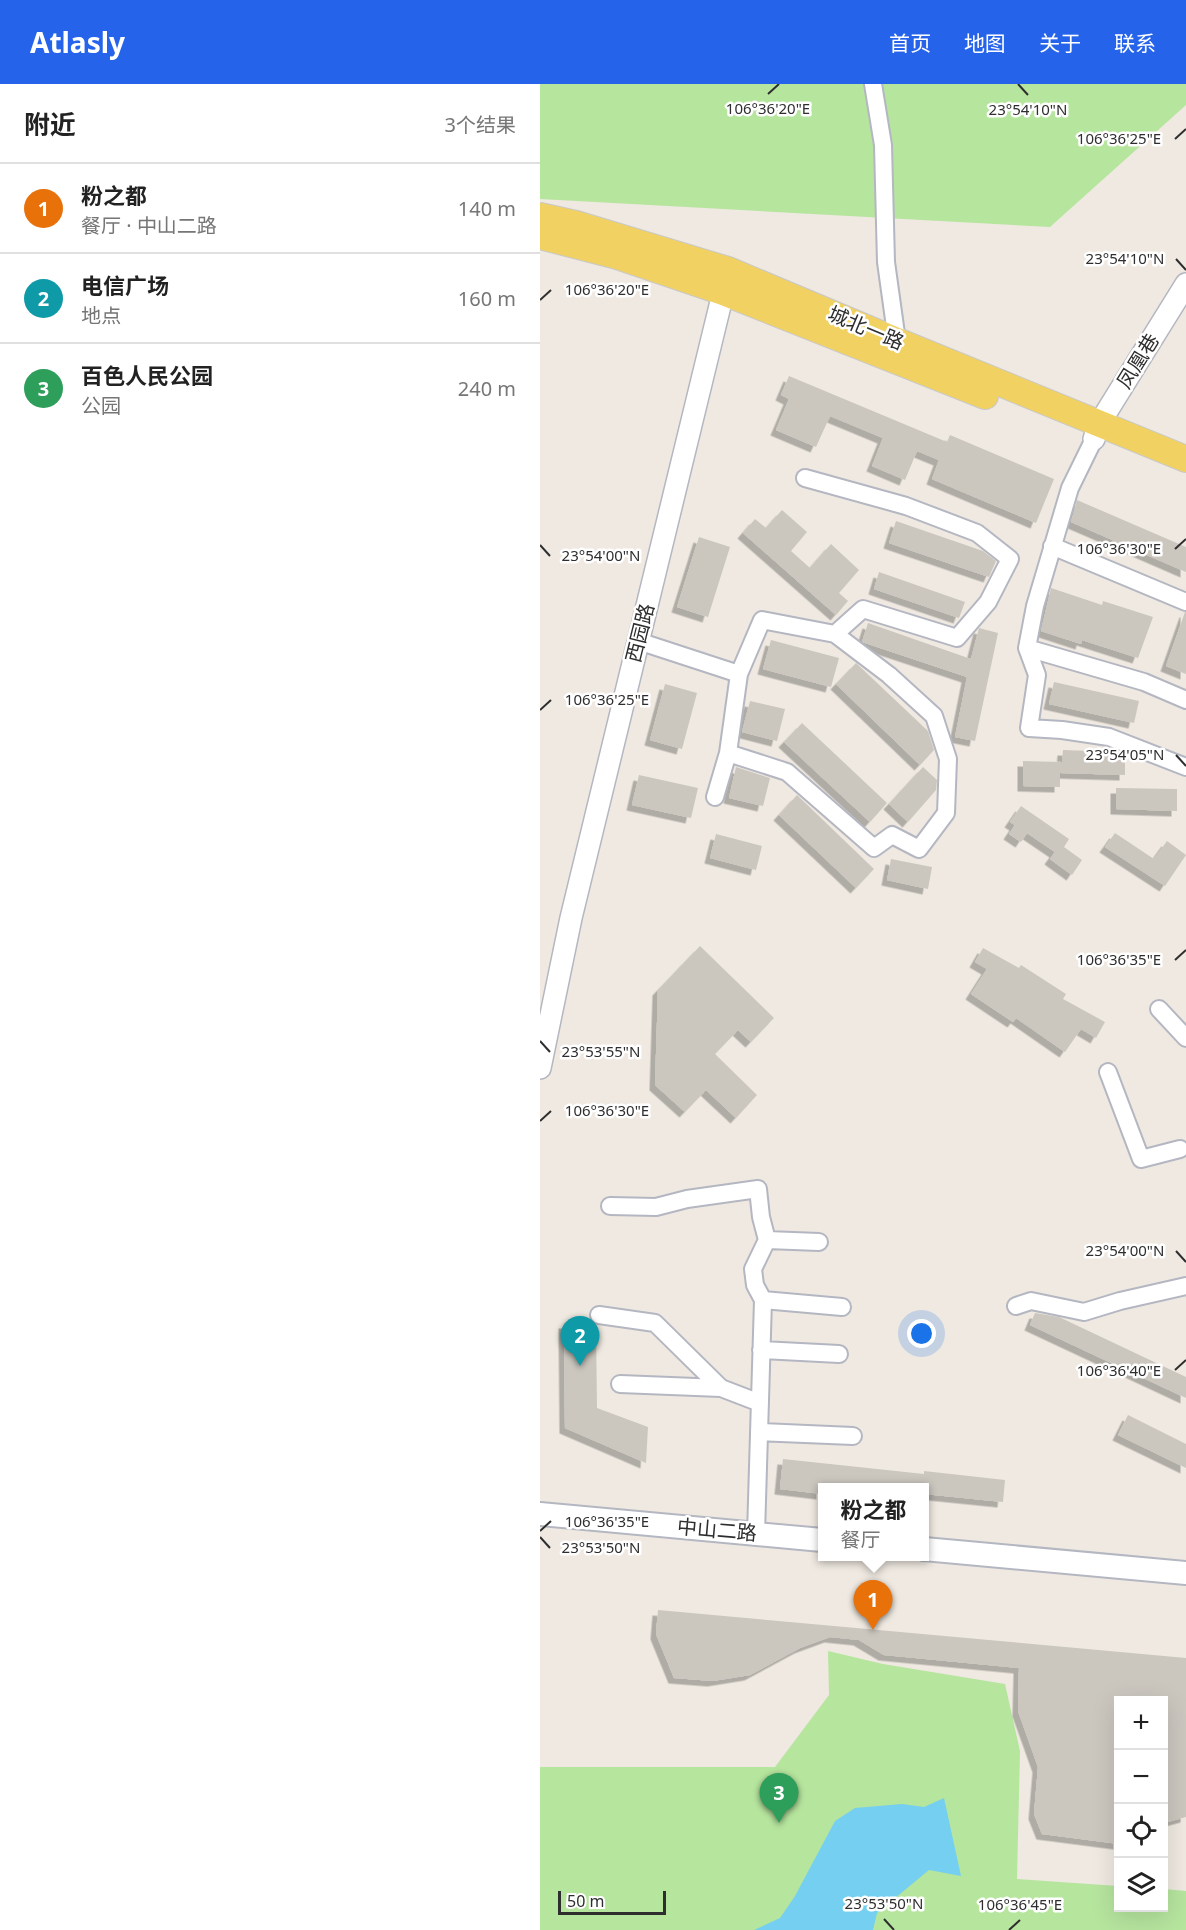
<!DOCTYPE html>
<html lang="zh">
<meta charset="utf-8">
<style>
:root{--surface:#fff;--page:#f2f2f2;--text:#222;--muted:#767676;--line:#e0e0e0;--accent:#2563eb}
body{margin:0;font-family:"Noto Sans","Noto Sans SC",sans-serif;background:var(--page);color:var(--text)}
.controls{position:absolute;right:18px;bottom:18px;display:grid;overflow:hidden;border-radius:0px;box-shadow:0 6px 24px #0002}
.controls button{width:54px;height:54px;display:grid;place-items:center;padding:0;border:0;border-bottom:2px solid var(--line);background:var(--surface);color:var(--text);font:30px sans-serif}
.scale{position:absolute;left:18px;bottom:15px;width:108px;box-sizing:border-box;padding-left:6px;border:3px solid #2e2e2e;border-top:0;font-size:16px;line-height:21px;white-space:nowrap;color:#2e2e2e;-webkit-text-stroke:4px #fff;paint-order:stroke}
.you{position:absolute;left:382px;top:1250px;width:21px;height:21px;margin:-15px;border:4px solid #fff;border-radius:50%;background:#1a73e8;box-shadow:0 0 0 9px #1a73e833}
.badge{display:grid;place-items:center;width:39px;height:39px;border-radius:50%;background:var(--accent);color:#fff;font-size:20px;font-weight:700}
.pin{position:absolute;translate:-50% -50px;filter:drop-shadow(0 2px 3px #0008)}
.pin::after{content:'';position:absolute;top:32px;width:21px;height:18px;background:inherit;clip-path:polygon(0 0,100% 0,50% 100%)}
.popup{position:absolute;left:278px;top:1399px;width:111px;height:78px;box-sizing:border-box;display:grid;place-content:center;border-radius:0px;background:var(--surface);filter:drop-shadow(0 2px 4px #0005);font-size:20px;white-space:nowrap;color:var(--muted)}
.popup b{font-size:22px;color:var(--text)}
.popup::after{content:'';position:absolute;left:50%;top:100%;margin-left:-12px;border:12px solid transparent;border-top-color:var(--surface)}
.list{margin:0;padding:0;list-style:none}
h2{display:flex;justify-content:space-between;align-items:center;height:78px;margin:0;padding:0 24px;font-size:26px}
h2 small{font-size:20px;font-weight:400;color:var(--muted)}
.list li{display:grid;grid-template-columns:39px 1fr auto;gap:18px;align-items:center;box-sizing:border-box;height:90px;padding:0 24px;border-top:2px solid var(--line)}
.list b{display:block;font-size:22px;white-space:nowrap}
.list p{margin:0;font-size:20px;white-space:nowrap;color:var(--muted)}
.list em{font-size:20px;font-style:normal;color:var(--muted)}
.icon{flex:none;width:33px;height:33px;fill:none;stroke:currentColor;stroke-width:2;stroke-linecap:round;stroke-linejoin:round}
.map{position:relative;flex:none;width:646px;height:1846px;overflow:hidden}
header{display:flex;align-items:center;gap:36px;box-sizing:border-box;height:84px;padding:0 30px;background:var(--accent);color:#fff}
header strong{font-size:28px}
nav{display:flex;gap:33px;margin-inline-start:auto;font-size:21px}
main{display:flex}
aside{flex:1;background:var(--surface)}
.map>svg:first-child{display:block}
</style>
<header>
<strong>Atlasly</strong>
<nav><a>首页</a><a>地图</a><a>关于</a><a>联系</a></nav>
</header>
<main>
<aside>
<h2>附近<small>3个结果</small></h2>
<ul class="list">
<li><span class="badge" style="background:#e8710a">1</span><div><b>粉之都</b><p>餐厅 · 中山二路</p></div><em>140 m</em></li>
<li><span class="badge" style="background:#0f9aa8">2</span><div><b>电信广场</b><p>地点</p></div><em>160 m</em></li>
<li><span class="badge" style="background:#2e9e5b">3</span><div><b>百色人民公园</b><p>公园</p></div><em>240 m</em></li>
</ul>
</aside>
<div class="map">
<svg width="646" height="1846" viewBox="0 0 646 1846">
<defs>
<filter id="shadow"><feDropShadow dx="-5.5" dy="5.5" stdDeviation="0" flood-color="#0004"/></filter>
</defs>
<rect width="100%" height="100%" fill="#efe9e1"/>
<path fill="#b6e59e" d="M0,0H646V21L510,143L0,115Z
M288,1567L343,1580L465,1600L480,1667L477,1795L578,1802V1824H624V1805L646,1807V1846H0V1683H235L289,1611Z"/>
<path fill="#75cff0" d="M404,1714L421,1792L389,1786L337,1829L333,1846H214L240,1834L255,1812L295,1737L315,1724L362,1720L384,1723Z"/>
<path fill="#cbc7bf" filter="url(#shadow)" d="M249,292L407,358L410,351L514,395L496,439L392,395L399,376L377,367L365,396L332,382L343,354L290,332L276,363L236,346L249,315L241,311Z
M537,416L646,463V488L531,438Z
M242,426L267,448L251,467L270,484L291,460L319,486L299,509L308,517L296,531L203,449L215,435L226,444Z
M356,437L443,467L456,477L449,493L349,459Z
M159,453L190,463L168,533L137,523Z
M339,488L425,518L419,534L334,505Z
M511,504L562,521L563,517L613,533L598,574L542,556L541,560L501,547Z
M645,528H646V590L626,582Z
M328,539L431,575L439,544L458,549L435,657L415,653L427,593L322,558Z
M231,556L299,574L291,603L223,585Z
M316,579L388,647L394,666L380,681L296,600Z
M514,598L599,617L594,639L509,620Z
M125,600L157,609L142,665L110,656Z
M210,617L245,625L237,657L202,648Z
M262,639L347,719L330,738L244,658Z
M523,666L578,668L585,671V691L520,689V703L483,702V677L522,678Z
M196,683L230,694L223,722L189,714Z
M383,683L397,696L396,706L368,738L349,720Z
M99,691L158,704L151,734L92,721Z
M576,704L637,705V727L576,725Z
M257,711L334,785L316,804L239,731Z
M481,722L529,755L524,763L542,776L532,791L510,775L515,768L487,749L481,758L469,750L475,741L470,738Z
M575,749L614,775L627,757L646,771L625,802L565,763Z
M176,750L222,762L216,786L170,774Z
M351,775L392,783L388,805L347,796Z
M160,862L234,934L211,958L198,946L175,970L217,1011L196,1034L166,1006L145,1028L115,1001L118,906Z
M443,864L479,884L481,881L526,910L523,915L565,938L556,954L541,945L525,968L476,934L473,938L431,910L447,885L435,878Z
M495,1229L519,1233L646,1293V1314L490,1241Z
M24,1239H52L56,1241L57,1324L108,1343L106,1379L25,1344Z
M588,1331L646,1360V1384L578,1351Z
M243,1375L384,1390V1387L465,1396L463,1418L384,1410V1404H282V1410L240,1405Z
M118,1526L646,1574V1733L624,1739V1617H579V1760L502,1750L494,1730L498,1683L478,1627L479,1584L344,1571L319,1556L290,1553L260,1564L210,1591L173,1597L134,1594L116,1550Z"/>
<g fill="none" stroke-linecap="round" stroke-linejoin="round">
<defs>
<path id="minor" d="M333,0L343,61L346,178L357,257
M554,355L530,404L495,522L487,564L604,598L646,616
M265,394L366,422L437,449L470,475L448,518L417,554L323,525L295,550
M512,462L646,518
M98,557L199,590L188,669L247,688L334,764L352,751L379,765L406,729L408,675L394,632L349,591L295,550L222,536L199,590
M487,564L497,591L489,644L522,646L569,653L646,683
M175,713L188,669
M619,925L646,954
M568,988L601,1075L640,1065
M70,1122L116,1123L147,1115L218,1105L221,1133L227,1156L213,1185L215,1201L223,1216L216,1450
M227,1156L279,1158
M223,1216L302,1223
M476,1222L491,1217L544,1228L580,1217L646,1202
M59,1231L115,1239L181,1304L220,1319
M221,1266L299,1270
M80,1300L181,1304
M219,1348L313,1352"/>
<path id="tertiary" d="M554,355L559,340L646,200
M0,984L31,834L187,193"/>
<path id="secondary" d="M0,1430L282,1456
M384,1465L646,1489"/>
<path id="primary" d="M0,132L36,140L188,186L357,257L646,375
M0,152L77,172L183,208L445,312"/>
</defs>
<use href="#minor" stroke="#b4b7c1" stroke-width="20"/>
<use href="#tertiary" stroke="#b4b7c1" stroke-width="24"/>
<use href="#secondary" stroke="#b4b7c1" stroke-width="26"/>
<use href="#primary" stroke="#c9c9c9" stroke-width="28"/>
<use href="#minor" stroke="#fff" stroke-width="16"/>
<use href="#tertiary" stroke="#fff" stroke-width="21"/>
<use href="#secondary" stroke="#fff" stroke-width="22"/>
<use href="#primary" stroke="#f2d163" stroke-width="26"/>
</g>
<path fill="none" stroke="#2e2e2e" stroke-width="2" d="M478,0L488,11M228,10L239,0M635,55L646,45M636,175L646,186M0,216L11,206M0,461L10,472M635,465L646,455M0,626L11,616M636,671L646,682M635,876L646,866M0,957L10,968M0,1037L11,1027M636,1167L646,1178M635,1286L646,1276M0,1447L11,1437M0,1453L10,1464M344,1835L354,1846M469,1846L480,1836"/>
<g text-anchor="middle" stroke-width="5" stroke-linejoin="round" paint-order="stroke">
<g font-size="20" fill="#2e2e2e" stroke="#fff">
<text transform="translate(326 244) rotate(23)" y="7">城北一路</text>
<text transform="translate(598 277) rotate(-58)" y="7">凤凰巷</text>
<text transform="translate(100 549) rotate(-76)" y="7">西园路</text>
<text transform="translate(177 1446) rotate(5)" y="7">中山二路</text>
</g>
</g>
<g font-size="15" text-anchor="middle" fill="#2e2e2e" stroke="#fff" stroke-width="5" stroke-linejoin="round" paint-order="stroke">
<text x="228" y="30">106°36'20"E</text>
<text x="488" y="31">23°54'10"N</text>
<text x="579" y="60">106°36'25"E</text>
<text x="585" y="180">23°54'10"N</text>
<text x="67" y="211">106°36'20"E</text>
<text x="579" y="470">106°36'30"E</text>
<text x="61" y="477">23°54'00"N</text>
<text x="67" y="621">106°36'25"E</text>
<text x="585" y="676">23°54'05"N</text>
<text x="579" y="881">106°36'35"E</text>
<text x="61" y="973">23°53'55"N</text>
<text x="67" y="1032">106°36'30"E</text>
<text x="585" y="1172">23°54'00"N</text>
<text x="579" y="1292">106°36'40"E</text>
<text x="67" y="1443">106°36'35"E</text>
<text x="61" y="1469">23°53'50"N</text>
<text x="344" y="1825">23°53'50"N</text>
<text x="480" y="1826">106°36'45"E</text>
</g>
</svg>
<div class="controls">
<button>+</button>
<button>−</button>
<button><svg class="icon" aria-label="locate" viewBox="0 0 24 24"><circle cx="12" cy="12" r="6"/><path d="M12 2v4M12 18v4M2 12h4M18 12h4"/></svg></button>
<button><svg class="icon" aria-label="layers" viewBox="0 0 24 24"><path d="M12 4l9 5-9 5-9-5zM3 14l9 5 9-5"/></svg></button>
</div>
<div class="scale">50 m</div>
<div class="you"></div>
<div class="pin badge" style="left:333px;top:1546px;background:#e8710a">1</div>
<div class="popup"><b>粉之都</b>餐厅</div>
<div class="pin badge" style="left:40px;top:1282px;background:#0f9aa8">2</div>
<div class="pin badge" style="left:239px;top:1739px;background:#2e9e5b">3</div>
</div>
</main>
